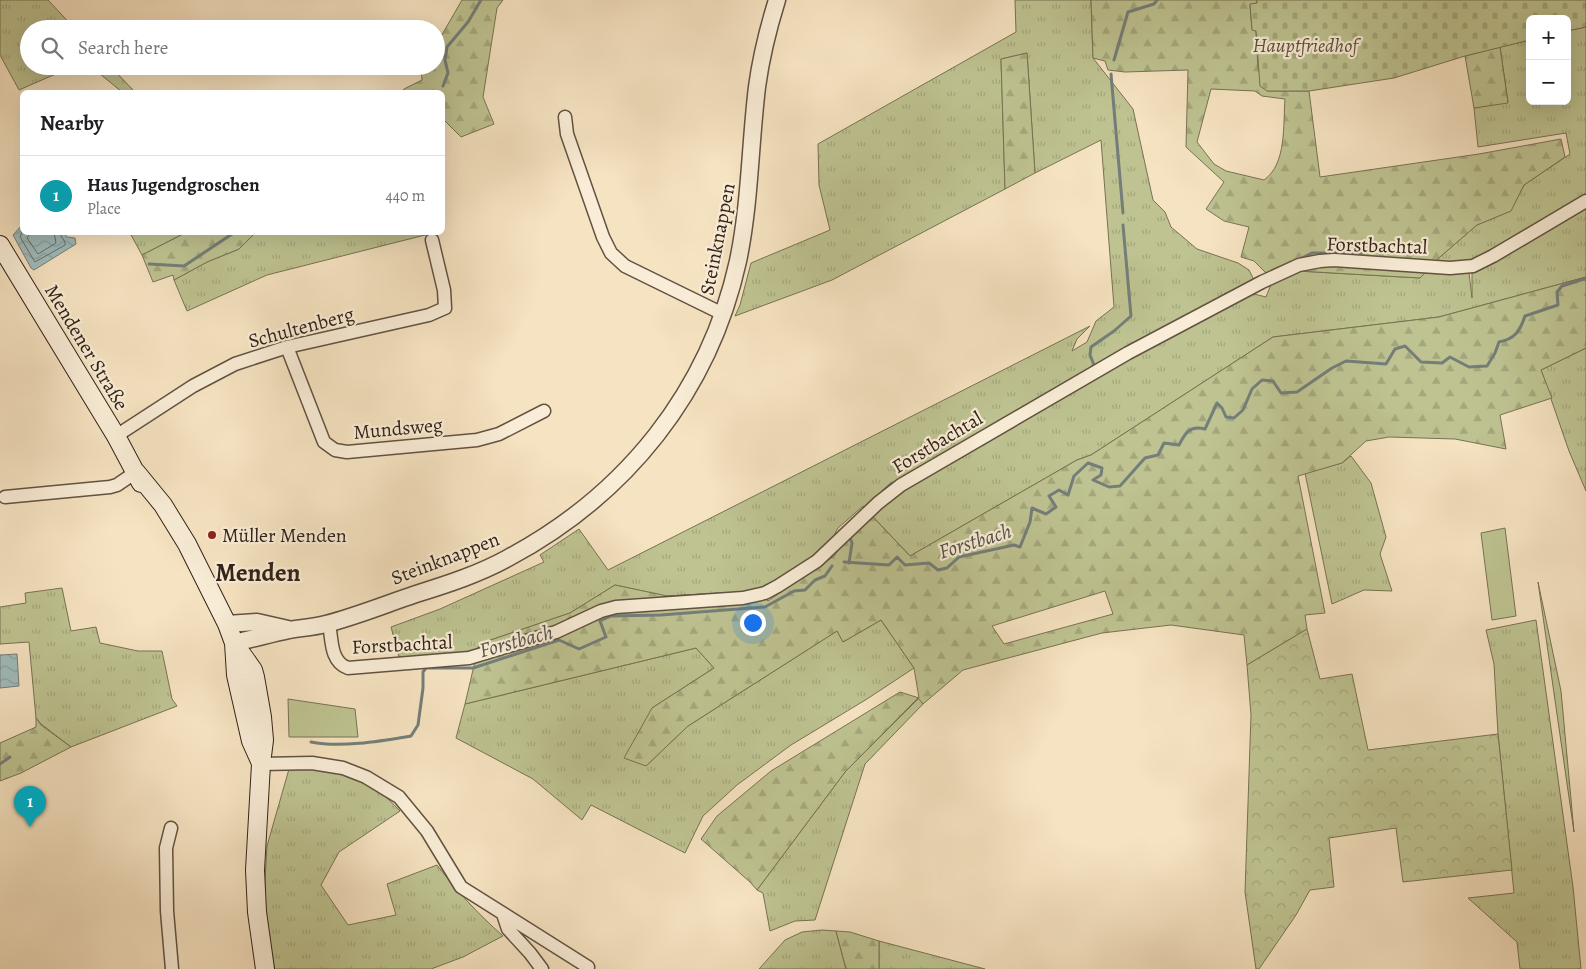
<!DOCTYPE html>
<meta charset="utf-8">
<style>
:root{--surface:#fff;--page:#f2f2f2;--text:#202124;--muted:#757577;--line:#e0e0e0;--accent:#1a73e8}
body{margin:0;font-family:Alegreya,serif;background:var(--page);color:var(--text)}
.controls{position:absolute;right:15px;top:15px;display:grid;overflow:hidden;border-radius:8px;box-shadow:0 5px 20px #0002}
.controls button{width:45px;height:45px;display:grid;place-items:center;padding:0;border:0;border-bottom:1px solid var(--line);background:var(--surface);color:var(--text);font:25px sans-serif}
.you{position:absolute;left:752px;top:622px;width:18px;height:18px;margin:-12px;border:4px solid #fff;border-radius:50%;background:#1a73e8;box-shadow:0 0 0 8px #1a73e833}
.badge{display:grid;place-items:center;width:32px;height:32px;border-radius:50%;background:var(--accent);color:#fff;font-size:16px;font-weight:700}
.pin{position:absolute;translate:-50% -41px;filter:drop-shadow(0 1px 2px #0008)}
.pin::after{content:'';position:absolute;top:26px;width:18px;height:15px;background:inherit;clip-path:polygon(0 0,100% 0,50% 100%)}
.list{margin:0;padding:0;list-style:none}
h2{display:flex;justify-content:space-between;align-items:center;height:65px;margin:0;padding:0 20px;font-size:21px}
h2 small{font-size:16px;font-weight:400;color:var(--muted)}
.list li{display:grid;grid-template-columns:32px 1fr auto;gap:15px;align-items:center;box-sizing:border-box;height:80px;padding:0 20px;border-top:1px solid var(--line)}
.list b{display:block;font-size:19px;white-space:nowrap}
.list p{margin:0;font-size:16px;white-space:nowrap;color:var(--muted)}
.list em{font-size:16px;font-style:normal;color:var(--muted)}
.icon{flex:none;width:28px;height:28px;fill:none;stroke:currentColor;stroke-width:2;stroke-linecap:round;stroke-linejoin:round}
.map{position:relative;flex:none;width:1586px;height:969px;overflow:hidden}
.search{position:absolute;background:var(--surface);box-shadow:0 5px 20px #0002;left:20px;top:20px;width:425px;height:55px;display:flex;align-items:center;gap:12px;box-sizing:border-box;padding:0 18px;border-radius:28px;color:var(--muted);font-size:19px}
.panel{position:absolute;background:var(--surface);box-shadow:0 5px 20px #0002;left:20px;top:90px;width:425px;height:145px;border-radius:8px}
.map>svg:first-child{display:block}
</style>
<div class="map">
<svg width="1586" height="969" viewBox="0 0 1586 969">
<defs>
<pattern id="grass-tufts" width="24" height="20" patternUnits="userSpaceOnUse" patternTransform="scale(1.25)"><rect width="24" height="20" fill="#bec391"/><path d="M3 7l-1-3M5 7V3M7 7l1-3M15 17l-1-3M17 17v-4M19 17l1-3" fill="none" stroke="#a4a77c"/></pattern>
<pattern id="forest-firs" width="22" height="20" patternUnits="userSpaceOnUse" patternTransform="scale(1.25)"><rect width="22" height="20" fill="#bec391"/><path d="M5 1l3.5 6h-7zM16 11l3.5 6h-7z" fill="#a4a77c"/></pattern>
<pattern id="cemetery-stones" width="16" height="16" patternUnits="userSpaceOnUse" patternTransform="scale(1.25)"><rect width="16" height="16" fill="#bec391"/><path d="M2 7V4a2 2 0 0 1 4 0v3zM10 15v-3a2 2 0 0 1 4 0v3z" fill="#a4a77c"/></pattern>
<pattern id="park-crowns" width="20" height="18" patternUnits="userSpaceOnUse" patternTransform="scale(1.25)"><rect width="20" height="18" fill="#bec391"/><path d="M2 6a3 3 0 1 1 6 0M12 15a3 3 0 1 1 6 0" fill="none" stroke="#a4a77c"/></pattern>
<pattern id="water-waves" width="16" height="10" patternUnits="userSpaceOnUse" patternTransform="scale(1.25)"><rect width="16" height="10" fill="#a0bcbc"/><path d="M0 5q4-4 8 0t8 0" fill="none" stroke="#8aa1a1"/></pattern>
</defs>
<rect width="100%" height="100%" fill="#f6e3c1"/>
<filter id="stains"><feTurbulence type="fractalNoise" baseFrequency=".004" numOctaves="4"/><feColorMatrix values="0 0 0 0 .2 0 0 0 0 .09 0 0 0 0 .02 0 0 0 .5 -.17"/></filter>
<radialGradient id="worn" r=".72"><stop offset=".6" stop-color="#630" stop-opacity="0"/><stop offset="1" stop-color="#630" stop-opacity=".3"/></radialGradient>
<path fill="url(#grass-tufts)" stroke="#787254" d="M0,0H48L75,29H29V66H74L19,90L0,55Z
M1015,0H1091L1093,58L1133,109L1153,200L1165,212L1171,227L1197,249L1238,263L1249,270L1254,280L1250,293L1266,297L1272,282L1298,271L1420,278L1441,256L1477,225L1510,211L1524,185L1570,154L1566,133L1478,147L1474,108L1508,102L1500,47L1530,40V101H1567V31L1586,27V195L1468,264L1472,298V273L1586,203V277L1439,317L1273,337L1091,455L1077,460L910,556L863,506L838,528L826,550L759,591L666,596L615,585L570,613L479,644L477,654L399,657L391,627L440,609L544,562L540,555L579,529L608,570L1090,326L1077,339L1072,351L1087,342L1096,321L1114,307L1101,140L1035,173L1027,53L1001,59L1005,189L832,280L735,316L740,305L751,263L830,230L819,185L818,144L1016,32Z
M74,66H110L135,92H122L94,69Z
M130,233H185L142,255Z
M255,233L433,232V233L267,275L187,311L174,280L207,262L239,249Z
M1586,348V491L1569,451L1541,370Z
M1351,456L1371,483L1386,537L1380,554L1392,591L1364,590L1332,604L1305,473L1342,463Z
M1538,582L1561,691L1574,832Z
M62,588L71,631L96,627L100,643L138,651H162L172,699L177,706L71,747L41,724L36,718L29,642L0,644V607L26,603L25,593Z
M881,620L914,668L867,699L791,745L737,785L703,816L685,853L591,805L582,820L533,779L456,738L465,704L696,648L714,668L652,708L646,766L688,726L837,631L843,642Z
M1536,620L1573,887L1581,969H1520L1517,942L1468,898L1514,893L1498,734L1494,664L1486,630Z
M919,698L923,704L865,764L815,920L795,921L770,931L763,893L757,890L845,772Z
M297,767C342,771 368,776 400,811L339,852L321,885L348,925L396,915L387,884L437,865C457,891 478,914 503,936L463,957L431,969H275L268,945L264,898L267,846L289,769Z
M822,930L836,931L846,969H759L785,940L802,932Z
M879,941L985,969H879Z"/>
<path fill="url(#forest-firs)" stroke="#787254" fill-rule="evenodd" d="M462,0H503L497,8L483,97L494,124L461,137L445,121L443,126L442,92H402L404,89L422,80L421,68L423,66H436V45Z
M1091,0H1257V3L1250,5L1252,29L1256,31L1258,69L1267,91H1309L1320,177L1479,154L1561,139L1565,157L1524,185L1511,211L1477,225L1441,256L1420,278L1298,271L1267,274L1254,261L1241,257L1249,227L1224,221L1206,209L1224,182L1186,147L1188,70L1125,72L1108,70L1105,61L1093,58ZM1211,89L1255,91L1262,96L1285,99C1283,124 1287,164 1264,180L1226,171L1214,164L1197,142Z
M1500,47L1508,103L1474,108L1465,56Z
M1027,53L1035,173L1005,189L1001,59Z
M185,233V232L255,233L239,249L207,262L174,280L173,275L153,282L142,255Z
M1586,277V348L1541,370L1552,398L1500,415L1506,449L1455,439L1389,437L1366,441L1342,463L1298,476L1325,613L1305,615L1307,629L1247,665L1244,635L1171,625L1102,633L963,670L923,704L918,698L845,772L757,890L750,882L701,839L717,816L771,771L900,692L919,698L914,668L881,620L843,642L837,631L688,726L646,766L624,758L652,708L714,668L696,648L465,704L479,644L570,613L615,585L667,596L759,591L768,601L834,556L851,533L872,516L910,556L1077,460L1091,455L1273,337L1439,317ZM1105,591L1113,614L1004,644L992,626Z
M36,718L41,725L71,747L21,773L0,781V743L36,727Z
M836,931L850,932L879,941V969H846Z"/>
<path fill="url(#cemetery-stones)" stroke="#787254" d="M1257,0H1586V27L1567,31V19H1530V40L1465,56L1394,78L1309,91H1267L1260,86L1256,31L1252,30L1250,4L1257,3Z"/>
<path fill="url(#park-crowns)" stroke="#787254" d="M1307,629L1320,679L1352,674L1368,750L1498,734L1512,870L1403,882L1396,828L1329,838L1334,887L1310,890L1296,915L1259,969H1256L1245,892L1251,715L1247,665Z"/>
<path fill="#bec391" stroke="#787254" d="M1505,528L1516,616L1492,620L1481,533Z
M288,699L355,709L358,737H289Z"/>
<path fill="url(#water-waves)" stroke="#747e7a" d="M22,225V232L64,233L67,237L75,238L76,244L34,270L31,268L13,235Z
M17,654L19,686L0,688V655Z"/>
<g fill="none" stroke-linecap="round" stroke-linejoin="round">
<path stroke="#686f6a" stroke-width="1" d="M22,232L20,237L35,262L65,245V242L61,236L60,232
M31,232L27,238L38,254L56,243L54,232"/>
<path stroke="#747e7a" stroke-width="3" d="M1114,60L1128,12L1154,4L1157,0
M1111,74L1123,213
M443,86L448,73L445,60L447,47L468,22L481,0
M1298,260L1312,253H1366
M149,264L184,266L235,232
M1092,367L1094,365L1090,355L1091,347L1114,331L1131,316L1123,225
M883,491L892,483
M844,562L889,565L897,557L905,565L929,563L938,570L947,568L959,557L1014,545L1020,547L1030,522L1032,508L1046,514L1056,507L1049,496L1059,490L1068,495L1074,476L1088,463L1102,468L1101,475L1093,480L1109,487L1120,486L1145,458L1158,455L1164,443L1179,445C1185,433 1190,425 1205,429L1217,403L1222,408L1226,417L1234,418L1243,410L1252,389L1262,380L1273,381L1281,393L1297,392L1332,368L1346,361L1386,364L1395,349L1405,346L1421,362L1442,363L1450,357L1469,367L1487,366L1495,353L1499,342C1515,339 1520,331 1525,316L1558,305L1557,292L1562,286L1584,279L1586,280
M849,563L852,543L850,538
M311,742C341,748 381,741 411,736L418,725L423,688V672L426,668H473L559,640L579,649L606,637L600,621L611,616L661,615L765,607L794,591L805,590L815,580L825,576L832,566
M0,764L10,757"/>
<defs>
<path id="minor" d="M565,117L567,134L603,237L611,253L625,266L723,314
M287,347L324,442L335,450L347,452L477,440L499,434L544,411
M116,436L193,386L235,364L287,347L429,315L445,308L444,290L432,240
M5,497L110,487L117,485L136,472
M329,623C332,639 330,662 348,668L469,658L556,632L601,611L616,607L743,598L765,593L778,586L817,561L878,503L901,485L1128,353L1262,282L1299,265L1320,261L1334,260L1450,268L1473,266L1493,256L1586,201
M261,764L312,763L343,768L366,777L399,797L427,831L461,887L588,967
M171,828L166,848L167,911L172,969
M503,914L508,929L530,953L542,969"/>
<path id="tertiary" d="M227,624L257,622L288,629
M234,643C252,639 271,634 289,630C301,628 314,627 326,624C357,616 386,604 416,594C448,584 479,574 508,558C626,495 709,392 738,261C750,204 750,145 757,87C761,57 768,29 777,0"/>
<path id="secondary" d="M0,245L116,436L141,483
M136,472L163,505L187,544L227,624L234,643L253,670L255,677L262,717L264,740L261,764L255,870L257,912L265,969
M234,643L236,675L251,741L260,761"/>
</defs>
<use href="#minor" stroke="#625242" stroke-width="15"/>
<use href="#tertiary" stroke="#625242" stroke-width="19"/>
<use href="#secondary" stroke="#312217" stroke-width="20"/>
<use href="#minor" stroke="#f9edd7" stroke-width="12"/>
<use href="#tertiary" stroke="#f9edd7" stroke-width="16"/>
<use href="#secondary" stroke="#f9edd7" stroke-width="18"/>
</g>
<circle fill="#8f2418" stroke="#f9edd7" stroke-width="2" cx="212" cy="535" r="5"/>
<g text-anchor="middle" stroke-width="4.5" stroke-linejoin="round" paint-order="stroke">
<g font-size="20" font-style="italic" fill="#5b523c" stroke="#f9edd7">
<text x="1305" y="52">Hauptfriedhof</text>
</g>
<g font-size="20" fill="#312217" stroke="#f9edd7">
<text transform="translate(717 239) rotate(-79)" y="7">Steinknappen</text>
<text transform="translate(1377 245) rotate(2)" y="7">Forstbachtal</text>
<text transform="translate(301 327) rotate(-15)" y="7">Schultenberg</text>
<text transform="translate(87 347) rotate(59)" y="7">Mendener Straße</text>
<text transform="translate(398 428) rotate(-5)" y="7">Mundsweg</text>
<text transform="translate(937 442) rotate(-31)" y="7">Forstbachtal</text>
<text transform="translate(445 558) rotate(-21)" y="7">Steinknappen</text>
<text transform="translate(402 644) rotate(-3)" y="7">Forstbachtal</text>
</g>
<g font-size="20" fill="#312217" stroke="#f9edd7" text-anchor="start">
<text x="222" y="542">Müller Menden</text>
</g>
<g font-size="21" font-style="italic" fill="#525049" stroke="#f9edd7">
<text transform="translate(975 541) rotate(-17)" y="7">Forstbach</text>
<text transform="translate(516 641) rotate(-15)" y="7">Forstbach</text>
</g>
<g font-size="25" font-weight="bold" fill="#312217" stroke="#f9edd7">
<text x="258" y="581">Menden</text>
</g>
</g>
<rect width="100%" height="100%" filter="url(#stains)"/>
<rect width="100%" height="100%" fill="url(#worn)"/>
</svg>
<div class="controls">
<button>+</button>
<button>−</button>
</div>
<div class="you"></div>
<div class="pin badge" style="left:30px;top:827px;background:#0f9aa8">1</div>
<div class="search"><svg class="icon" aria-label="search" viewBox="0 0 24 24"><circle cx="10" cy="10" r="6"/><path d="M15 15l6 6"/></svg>Search here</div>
<section class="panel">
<h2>Nearby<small></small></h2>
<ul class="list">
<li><span class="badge" style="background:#0f9aa8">1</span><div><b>Haus Jugendgroschen</b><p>Place</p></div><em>440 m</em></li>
</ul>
</section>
</div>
